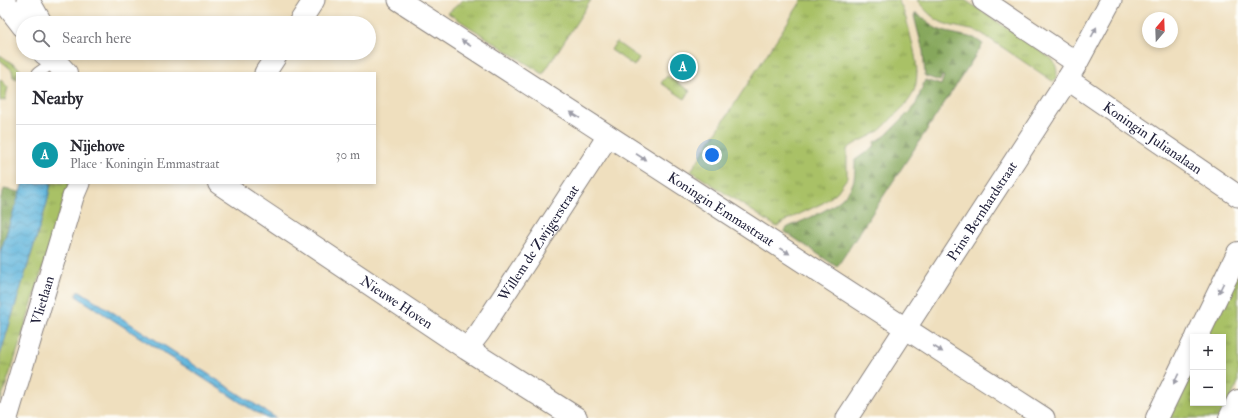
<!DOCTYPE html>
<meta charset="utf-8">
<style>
:root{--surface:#fff;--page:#f2f2f3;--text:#2b2b33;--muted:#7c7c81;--line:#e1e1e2;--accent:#d1495b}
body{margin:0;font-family:"IM FELL Double Pica",serif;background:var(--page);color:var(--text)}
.controls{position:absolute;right:12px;bottom:12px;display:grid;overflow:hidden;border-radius:0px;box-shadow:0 2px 6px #0003}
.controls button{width:36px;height:36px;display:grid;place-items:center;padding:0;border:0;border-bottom:1px solid var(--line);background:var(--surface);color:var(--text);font:20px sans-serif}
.compass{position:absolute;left:1142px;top:12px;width:36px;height:36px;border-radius:50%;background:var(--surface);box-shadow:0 2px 6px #0003;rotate:19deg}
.you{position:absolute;left:712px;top:155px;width:14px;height:14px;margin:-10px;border:3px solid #fff;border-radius:50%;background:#1a73e8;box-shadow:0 0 0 6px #1a73e833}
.badge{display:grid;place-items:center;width:26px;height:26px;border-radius:50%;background:var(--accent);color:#fff;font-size:13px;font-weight:700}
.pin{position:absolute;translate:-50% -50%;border:2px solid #fff;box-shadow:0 1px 4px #0006}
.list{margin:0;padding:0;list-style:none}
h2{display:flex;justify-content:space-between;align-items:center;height:52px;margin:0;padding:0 16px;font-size:17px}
h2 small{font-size:13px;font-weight:400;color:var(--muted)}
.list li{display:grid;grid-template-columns:26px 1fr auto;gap:12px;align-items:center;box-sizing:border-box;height:60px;padding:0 16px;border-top:1px solid var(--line)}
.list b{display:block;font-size:15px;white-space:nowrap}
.list p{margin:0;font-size:13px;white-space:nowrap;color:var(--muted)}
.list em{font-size:13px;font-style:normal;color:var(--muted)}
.icon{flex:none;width:22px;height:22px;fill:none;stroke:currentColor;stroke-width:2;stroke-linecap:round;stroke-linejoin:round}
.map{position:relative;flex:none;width:1238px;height:418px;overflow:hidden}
.search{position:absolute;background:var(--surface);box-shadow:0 2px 6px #0003;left:16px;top:16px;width:360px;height:44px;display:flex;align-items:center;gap:10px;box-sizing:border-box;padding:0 14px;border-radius:22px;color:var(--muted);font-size:15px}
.panel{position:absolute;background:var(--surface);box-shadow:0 2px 6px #0003;left:16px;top:72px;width:360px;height:112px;border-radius:0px}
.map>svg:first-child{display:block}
</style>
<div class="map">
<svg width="1238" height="418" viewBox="0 0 1238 418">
<defs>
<pattern id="grass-tufts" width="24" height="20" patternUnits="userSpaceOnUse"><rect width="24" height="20" fill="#a9c166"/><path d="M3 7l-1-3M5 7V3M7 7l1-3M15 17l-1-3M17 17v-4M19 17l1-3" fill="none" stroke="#899c55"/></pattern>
<pattern id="forest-firs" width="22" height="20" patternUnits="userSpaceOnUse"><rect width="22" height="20" fill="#86a75b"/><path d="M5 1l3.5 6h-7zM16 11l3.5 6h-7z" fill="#6d884c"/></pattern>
<pattern id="water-waves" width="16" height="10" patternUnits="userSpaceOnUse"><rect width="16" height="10" fill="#60b5dc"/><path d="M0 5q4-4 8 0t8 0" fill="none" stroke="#4f93b4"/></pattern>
</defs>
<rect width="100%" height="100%" fill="#fdfcf7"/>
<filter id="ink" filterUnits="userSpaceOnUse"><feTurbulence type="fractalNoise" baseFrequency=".025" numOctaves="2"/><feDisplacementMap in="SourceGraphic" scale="8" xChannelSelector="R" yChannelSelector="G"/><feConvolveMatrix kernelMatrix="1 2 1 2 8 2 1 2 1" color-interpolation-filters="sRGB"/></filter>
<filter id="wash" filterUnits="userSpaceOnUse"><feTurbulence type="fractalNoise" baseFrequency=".012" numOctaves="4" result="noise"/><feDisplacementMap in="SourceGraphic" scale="16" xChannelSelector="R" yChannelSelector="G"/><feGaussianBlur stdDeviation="0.9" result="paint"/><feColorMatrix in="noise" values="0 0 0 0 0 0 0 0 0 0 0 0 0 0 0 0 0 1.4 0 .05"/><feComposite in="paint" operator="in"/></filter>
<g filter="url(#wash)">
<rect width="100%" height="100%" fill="#efdfbe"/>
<path fill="url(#grass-tufts)" stroke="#667250" d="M463,0H591L543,74L448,13Z
M802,0H898C905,12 908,25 911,38C916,57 922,83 909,100C905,106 899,111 894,116C889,121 884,127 879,131C869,138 857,141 847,149V178L837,192L823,203L789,219L782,223L777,227L691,171Z
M917,0H965L1052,59C1057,66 1059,74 1054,82L981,33C969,28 955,28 943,23C933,19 923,8 917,0Z
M616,42L639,58L634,66L611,50Z
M0,55L19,68L21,73H17V79L13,77L12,70L0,60Z
M667,76L690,91L685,99L661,83Z
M0,79L8,87L5,100L0,101Z
M51,183H69L17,352L0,402V355L47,203Z
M1238,271V383L1221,418H1167L1193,364V403H1223V337H1206Z"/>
<path fill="url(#forest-firs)" stroke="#54644b" d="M916,13L937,29L946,32L974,38L983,44L837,267L784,231C787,226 794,225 800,222C818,214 850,201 854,179C855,173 855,166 855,160L874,147L875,142L885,136L909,112L916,104L925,80L941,85L944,76H942L940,81L925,76L923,51L914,16Z
M4,189L20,192L0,253V201Z"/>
<path fill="url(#water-waves)" stroke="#416c8c" d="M23,183H51L47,203L0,355V253Z
M78,291H80L276,418H266L246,406L76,296Z"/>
</g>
<g filter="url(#ink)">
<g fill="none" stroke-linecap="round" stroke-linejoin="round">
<defs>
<path id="lane" d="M38,73L55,61"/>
<g id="street">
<path id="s1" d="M399,0L1044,418"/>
<path d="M983,0L1077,63"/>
<path d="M299,23L314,0"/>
<path d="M265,73L278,53"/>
<path id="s2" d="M1067,79L1238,196"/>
<path id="s3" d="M467,349L480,332L608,136"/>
<path id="s4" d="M7,418L73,197L79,183"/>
<path id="s5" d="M847,418L1060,91L1077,63L1111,0"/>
</g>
<g id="secondary">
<path d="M3,0L23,26"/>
<path d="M28,0L41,23"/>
<path d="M44,53L55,61L66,73"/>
<path id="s6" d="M219,183L467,349L576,418"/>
<path d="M1197,337L1238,253"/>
<path d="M1157,418L1193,344"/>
<path d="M1230,418L1238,401"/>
</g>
</defs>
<use href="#lane" stroke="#88807c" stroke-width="13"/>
<use href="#street" stroke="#88807c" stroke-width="23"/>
<use href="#secondary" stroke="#88807c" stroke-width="24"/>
<use href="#lane" stroke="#fff" stroke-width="11"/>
<use href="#street" stroke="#fff" stroke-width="21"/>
<use href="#secondary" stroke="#fff" stroke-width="22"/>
</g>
<defs><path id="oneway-solid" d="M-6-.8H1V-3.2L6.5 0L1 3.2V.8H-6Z"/></defs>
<g fill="#9c9ca7">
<use href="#oneway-solid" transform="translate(1094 32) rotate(-62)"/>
<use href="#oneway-solid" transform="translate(466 43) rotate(-147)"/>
<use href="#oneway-solid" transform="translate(575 115) rotate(-147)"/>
<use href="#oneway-solid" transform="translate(641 157) rotate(33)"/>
<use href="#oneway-solid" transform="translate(785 251) rotate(33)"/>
<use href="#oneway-solid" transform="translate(1221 288) rotate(116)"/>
<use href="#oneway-solid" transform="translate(938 349) rotate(33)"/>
<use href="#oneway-solid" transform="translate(1176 379) rotate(116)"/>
</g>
</g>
<g text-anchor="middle" stroke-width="3" stroke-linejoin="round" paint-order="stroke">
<g font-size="14" fill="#22223b" stroke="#fdfcf7">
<text dy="5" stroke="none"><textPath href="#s2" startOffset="104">Koningin Julianalaan</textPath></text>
<text dy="5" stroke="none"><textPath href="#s1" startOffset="384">Koningin Emmastraat</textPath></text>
<text dy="5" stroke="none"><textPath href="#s5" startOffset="247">Prins Bernhardstraat</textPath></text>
<text dy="5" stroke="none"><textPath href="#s3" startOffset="128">Willem de Zwijgerstraat</textPath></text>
<text dy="5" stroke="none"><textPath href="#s4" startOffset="123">Vlietlaan</textPath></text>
<text dy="5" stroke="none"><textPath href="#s6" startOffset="214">Nieuwe Hoven</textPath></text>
</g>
</g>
</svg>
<div class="controls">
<button>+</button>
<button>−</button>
</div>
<svg class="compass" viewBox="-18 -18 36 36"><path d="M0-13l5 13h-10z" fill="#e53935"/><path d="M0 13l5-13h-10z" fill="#7c7c81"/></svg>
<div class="you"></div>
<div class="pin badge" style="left:683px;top:67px;background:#0f9aa8">A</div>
<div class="search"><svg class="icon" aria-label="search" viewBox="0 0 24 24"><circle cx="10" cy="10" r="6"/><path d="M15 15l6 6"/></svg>Search here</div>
<section class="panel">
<h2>Nearby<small></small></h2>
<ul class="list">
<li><span class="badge" style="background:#0f9aa8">A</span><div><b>Nijehove</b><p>Place · Koningin Emmastraat</p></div><em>30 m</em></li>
</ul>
</section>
</div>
